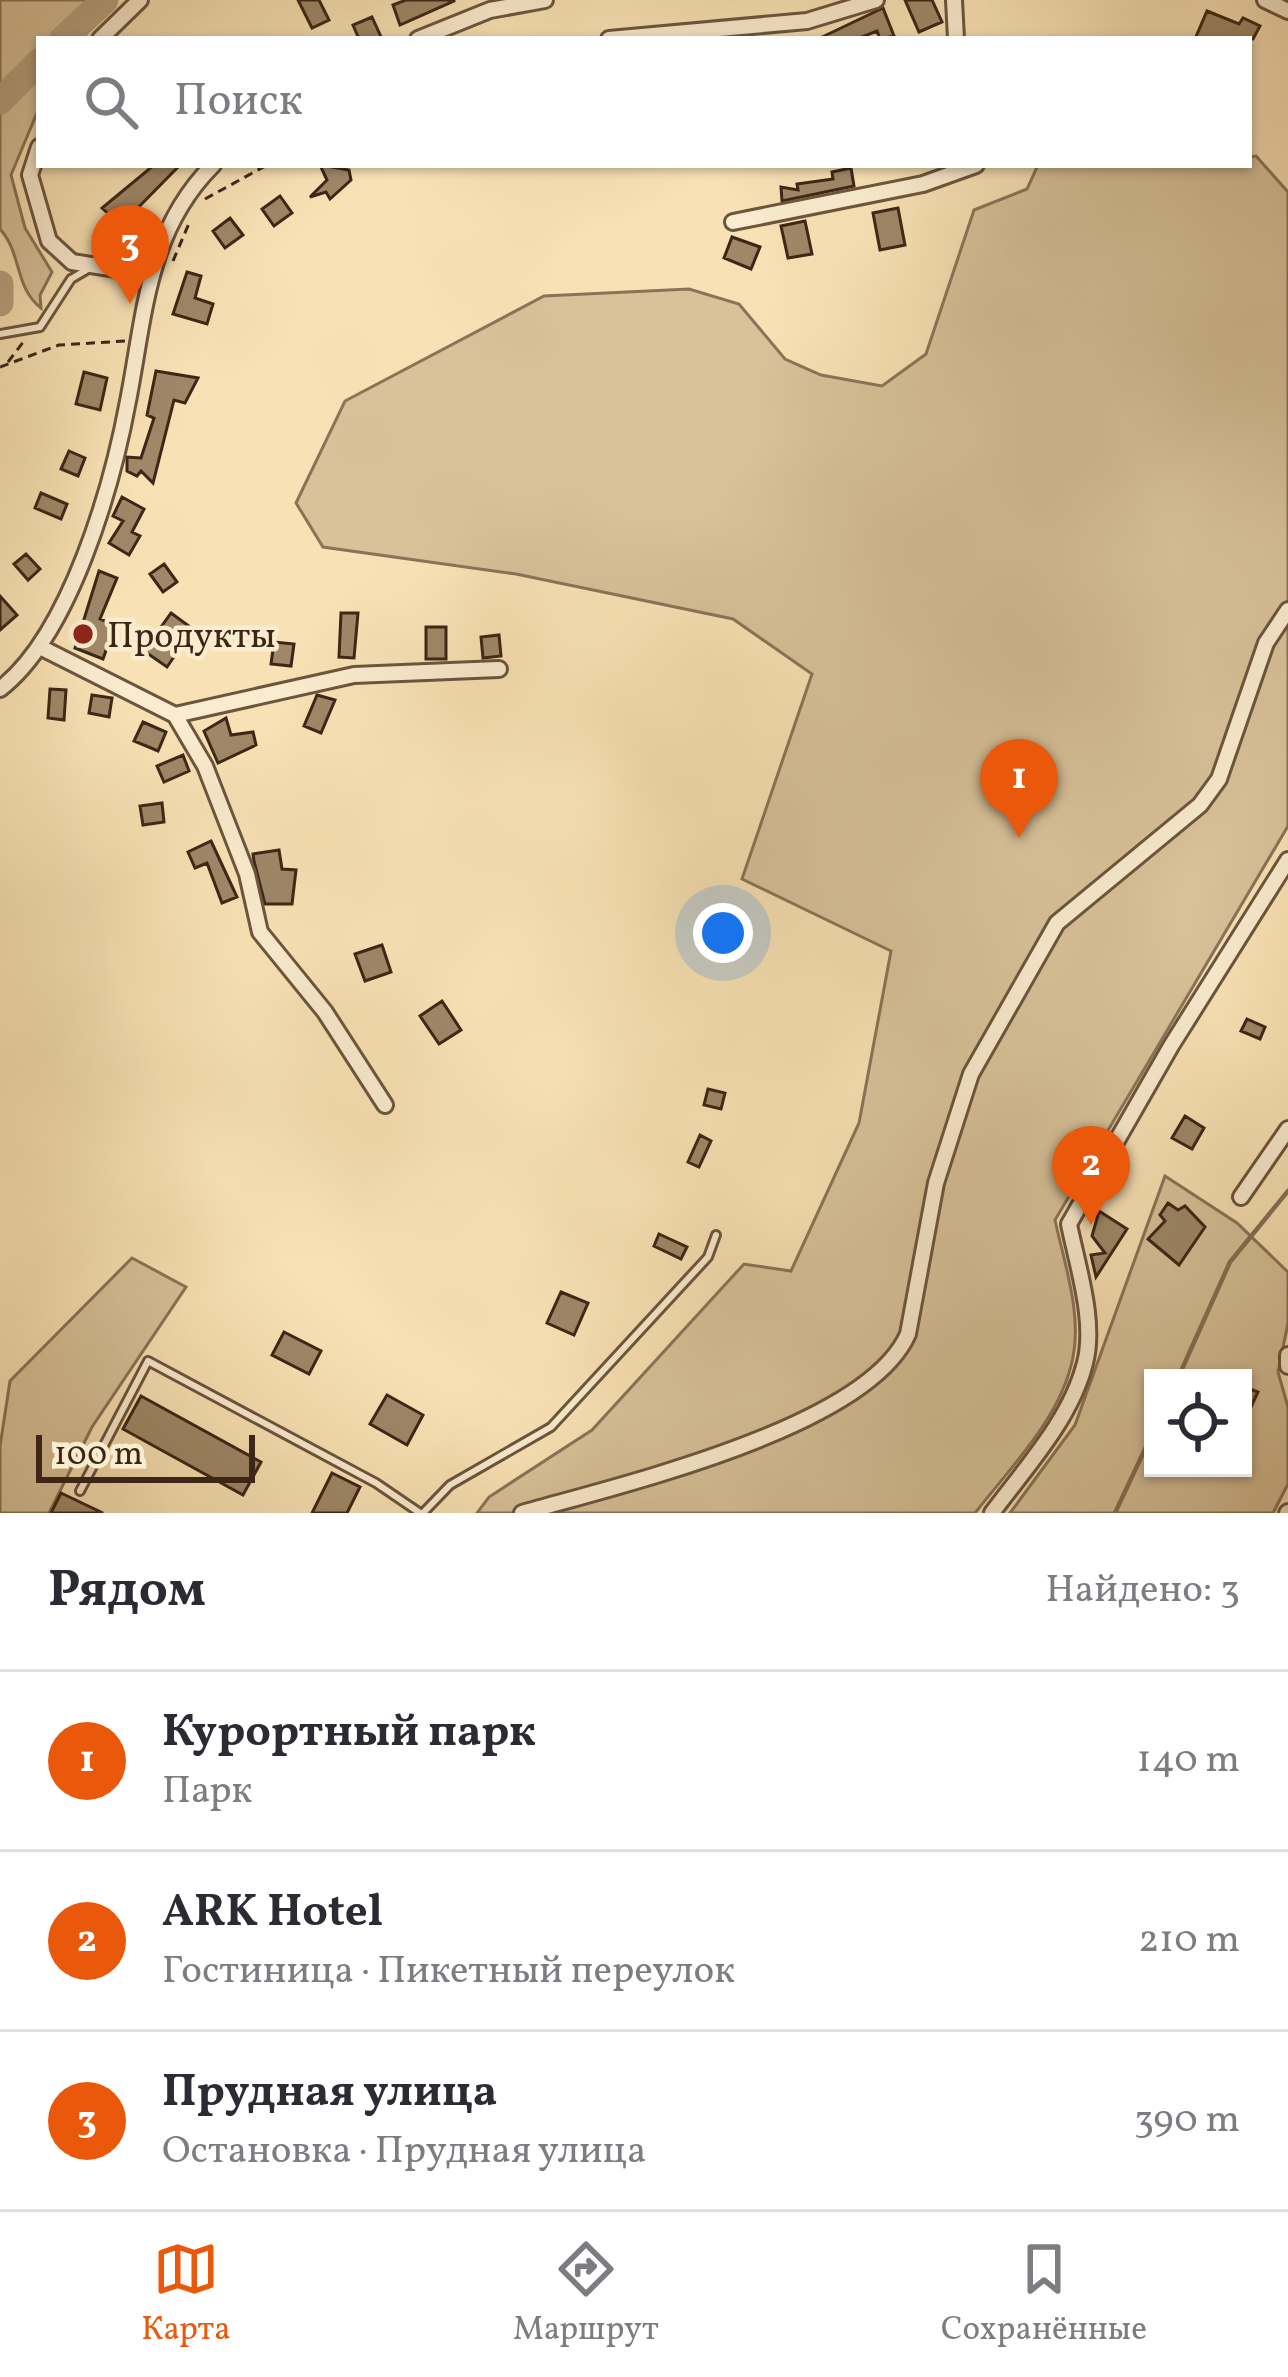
<!DOCTYPE html>
<html lang="ru">
<meta charset="utf-8">
<style>
:root{--surface:#fff;--page:#f2f2f3;--text:#2b2b33;--muted:#7c7c81;--line:#e1e1e2;--accent:#ea580c}
body{margin:0;font-family:Vollkorn,serif;background:var(--page);color:var(--text)}
.controls{position:absolute;right:36px;bottom:36px;display:grid;overflow:hidden;border-radius:0px;box-shadow:0 3px 9px #0004}
.controls button{width:108px;height:108px;display:grid;place-items:center;padding:0;border:0;border-bottom:3px solid var(--line);background:var(--surface);color:var(--text);font:60px sans-serif}
.scale{position:absolute;left:36px;bottom:30px;width:219px;box-sizing:border-box;padding-left:12px;border:6px solid #3d2615;border-top:0;font-size:33px;line-height:42px;white-space:nowrap;color:#3d2615;-webkit-text-stroke:9px #faeccf;paint-order:stroke}
.you{position:absolute;left:723px;top:933px;width:42px;height:42px;margin:-30px;border:9px solid #fff;border-radius:50%;background:#1a73e8;box-shadow:0 0 0 18px #1a73e833}
.badge{display:grid;place-items:center;width:78px;height:78px;border-radius:50%;background:var(--accent);color:#fff;font-size:39px;font-weight:700}
.pin{position:absolute;translate:-50% -99px;filter:drop-shadow(0 3px 6px #0008)}
.pin::after{content:'';position:absolute;top:63px;width:42px;height:36px;background:inherit;clip-path:polygon(0 0,100% 0,50% 100%)}
.list{margin:0;padding:0;list-style:none}
h2{display:flex;justify-content:space-between;align-items:center;height:156px;margin:0;padding:0 48px;font-size:51px}
h2 small{font-size:39px;font-weight:400;color:var(--muted)}
.list li{display:grid;grid-template-columns:78px 1fr auto;gap:36px;align-items:center;box-sizing:border-box;height:180px;padding:0 48px;border-top:3px solid var(--line)}
.list b{display:block;font-size:45px;white-space:nowrap}
.list p{margin:0;font-size:39px;white-space:nowrap;color:var(--muted)}
.list em{font-size:39px;font-style:normal;color:var(--muted)}
.icon{flex:none;width:66px;height:66px;fill:none;stroke:currentColor;stroke-width:2;stroke-linecap:round;stroke-linejoin:round}
.map{position:relative;flex:none;width:1288px;height:1513px;overflow:hidden}
.search{position:absolute;background:var(--surface);box-shadow:0 3px 9px #0004;left:36px;right:36px;top:36px;height:132px;display:flex;align-items:center;gap:30px;box-sizing:border-box;padding:0 42px;border-radius:0px;color:var(--muted);font-size:45px}
.sheet{height:696px;background:var(--surface)}
nav{display:flex;justify-content:space-around;align-items:center;box-sizing:border-box;height:168px;border-top:3px solid var(--line);background:var(--surface);font-size:33px;color:var(--muted)}
nav a{display:grid;justify-items:center;gap:6px}
nav .on{color:var(--accent)}
.map>svg:first-child{display:block}
</style>
<div class="map">
<svg width="1288" height="1513" viewBox="0 0 1288 1513">
<rect width="100%" height="100%" fill="#f8e2b5"/>
<filter id="stains"><feTurbulence type="fractalNoise" baseFrequency=".00167" numOctaves="4"/><feColorMatrix values="0 0 0 0 .2 0 0 0 0 .09 0 0 0 0 .02 0 0 0 .5 -.17"/></filter>
<radialGradient id="worn" r=".72"><stop offset=".6" stop-color="#630" stop-opacity="0"/><stop offset="1" stop-color="#630" stop-opacity=".3"/></radialGradient>
<path fill="#d8c29a" stroke="#8a7458" stroke-width="3" fill-rule="evenodd" d="M0,0H97L84,10L81,39H39V108L11,175L25,228L52,272L40,295L41,308C14,287 22,253 0,229Z
M1256,156L1288,192V826L1055,1220C1064,1262 1082,1314 1073,1357C1062,1416 1011,1467 975,1513H477L489,1497L592,1430L744,1264L791,1271L859,1123L891,951L742,879L812,674L733,619L516,574L323,547L296,503L345,401L544,296L689,289L739,304L785,359L821,375L882,386L926,354L974,210L1027,189L1038,165H1249V157Z
M1165,1176L1237,1223L1288,1272V1323L1278,1372L1288,1407V1484L1273,1513H1010L1075,1425ZM1153,1378H1243V1468H1153Z
M132,1258L186,1287L92,1427L49,1513H0V1446L10,1381Z"/>
<g fill="none" stroke-linecap="round" stroke-linejoin="round">
<path stroke="#877055" stroke-width="4.5" d="M1178,1378L1230,1262L1288,1191
M1115,1513L1153,1432"/>
<path stroke="#b8a27f" stroke-width="27" d="M63,39L105,0
M0,101L39,62
M0,284V303"/>
</g>
<path fill="#9e8868" stroke="#3d2615" stroke-width="3" d="M298,0H319L329,20L312,28Z
M406,0H454V1L400,25L393,5Z
M905,0H932L942,22L919,32Z
M883,8L894,36L880,39L877,31L857,39H818Z
M1207,11L1239,24L1243,18L1260,26L1253,39H1195Z
M372,17L382,39H359L353,25Z
M154,165H180L121,225L102,208Z
M320,165L349,170L351,180L330,199L326,192L310,197L327,180Z
M851,168L854,186L782,201L781,187L798,190L797,184L833,179L832,172Z
M280,196L292,213L274,226L262,209Z
M898,208L905,245L880,250L873,213Z
M230,218L243,235L225,248L213,231Z
M805,221L812,254L788,258L781,226Z
M732,237L760,247L751,269L724,258Z
M187,272L201,276L195,298L213,304L207,324L173,314Z
M156,371L198,378L185,403L174,400L153,483L141,471L137,476L127,471V457L141,458L154,418L147,415Z
M84,372L107,378L100,410L76,404Z
M69,451L85,458L78,476L61,469Z
M41,493L67,504L61,519L35,508Z
M122,497L144,509L132,532L140,536L129,555L109,543L123,521L113,516Z
M26,554L40,569L28,580L14,564Z
M164,564L177,582L163,592L150,574Z
M99,571L117,578L100,619L115,625L103,659L75,648Z
M0,596L17,615L0,630Z
M171,613L193,629L167,667L144,651Z
M341,613H358L354,658L339,657Z
M426,627H446V659H426Z
M499,635L501,656L483,658L481,637Z
M274,642L294,644L291,666L271,664Z
M50,689L66,690L64,720L48,718Z
M92,695L112,698L109,717L89,713Z
M317,695L335,700L321,733L304,726Z
M226,718L231,735L253,732L256,745L218,763L204,731Z
M143,722L166,732L158,751L134,741Z
M183,755L189,771L164,782L157,766Z
M162,803L164,822L143,825L140,806Z
M211,841L237,897L222,903L207,863L195,868L188,852Z
M279,850L282,869L296,870L292,904H265L254,861L253,854Z
M382,945L391,972L365,981L355,954Z
M442,1001L461,1030L439,1044L420,1016Z
M1247,1019L1265,1027L1260,1039L1241,1031Z
M708,1089L725,1093L721,1109L704,1105Z
M1185,1116L1204,1128L1192,1149L1172,1138Z
M700,1135L711,1141L699,1167L688,1162Z
M1168,1203L1178,1210L1185,1206L1205,1227L1179,1265L1148,1239L1165,1221L1160,1215Z
M1099,1211L1127,1229L1096,1277L1091,1255L1105,1253L1092,1236Z
M659,1234L687,1247L681,1259L654,1246Z
M561,1292L588,1303L574,1335L547,1323Z
M284,1332L321,1351L309,1374L272,1355Z
M1243,1386L1258,1392L1243,1424Z
M387,1395L423,1415L407,1445L370,1424Z
M141,1396L261,1462L243,1495L123,1429Z
M332,1473L360,1487L347,1513H312Z
M61,1493L103,1513H51Z"/>
<g fill="none" stroke-linecap="round" stroke-linejoin="round">
<defs>
<path id="service" d="M0,334L40,327L71,279L88,269
M80,1491L148,1361L376,1483L420,1513
M423,1513L450,1485L551,1427L708,1257L716,1235"/>
<path id="minor" d="M954,0L956,39
M1265,0L1288,11
M100,39L140,0
M418,39L490,10L545,0
M609,39L807,21L876,0
M39,147L30,175L49,241L72,262L148,274
M733,222L923,184L976,165
M42,648L175,715L354,675L499,669
M0,689C70,635 112,487 128,401C145,314 147,231 213,165
M175,715L205,766L247,874L260,932L325,1012L385,1105
M1241,1197L1288,1129
M1288,1355V1366
M522,1513C619,1485 867,1428 908,1334L936,1183L971,1074L1057,923L1200,805L1219,779L1266,643L1288,610
M992,1513C1026,1467 1071,1419 1085,1363C1096,1321 1077,1265 1069,1224L1171,1046L1288,860
M1287,1513L1288,1512"/>
</defs>
<use href="#service" stroke="#6c553d" stroke-width="12"/>
<use href="#minor" stroke="#6c553d" stroke-width="20"/>
<path stroke="#3d2615" stroke-width="3" stroke-dasharray="9 6" stroke-linecap="butt" d="M205,199L267,165
M173,261L190,221
M8,362L24,341
M0,367L59,345L126,341"/>
<use href="#service" stroke="#faeccf" stroke-width="6"/>
<use href="#minor" stroke="#faeccf" stroke-width="14"/>
</g>
<circle fill="#8f2418" stroke="#faeccf" stroke-width="4.5" cx="83" cy="634" r="12"/>
<g text-anchor="middle" stroke-width="9" stroke-linejoin="round" paint-order="stroke">
<g font-size="36" fill="#3d2615" stroke="#faeccf" text-anchor="start">
<text x="107" y="647">Продукты</text>
</g>
</g>
<rect width="100%" height="100%" filter="url(#stains)"/>
<rect width="100%" height="100%" fill="url(#worn)"/>
</svg>
<div class="controls">
<button><svg class="icon" aria-label="locate" viewBox="0 0 24 24"><circle cx="12" cy="12" r="6"/><path d="M12 2v4M12 18v4M2 12h4M18 12h4"/></svg></button>
</div>
<div class="scale">100 m</div>
<div class="you"></div>
<div class="pin badge" style="left:1019px;top:838px">1</div>
<div class="pin badge" style="left:1091px;top:1225px">2</div>
<div class="pin badge" style="left:130px;top:304px">3</div>
<div class="search"><svg class="icon" aria-label="search" viewBox="0 0 24 24"><circle cx="10" cy="10" r="6"/><path d="M15 15l6 6"/></svg>Поиск</div>
</div>
<section class="sheet">
<h2>Рядом<small>Найдено: 3</small></h2>
<ul class="list">
<li><span class="badge">1</span><div><b>Курортный парк</b><p>Парк</p></div><em>140 m</em></li>
<li><span class="badge">2</span><div><b>ARK Hotel</b><p>Гостиница · Пикетный переулок</p></div><em>210 m</em></li>
<li><span class="badge">3</span><div><b>Прудная улица</b><p>Остановка · Прудная улица</p></div><em>390 m</em></li>
</ul>
</section>
<nav>
<a class="on"><svg class="icon" aria-label="map" viewBox="0 0 24 24"><path d="M3 6l6-2 6 2 6-2v14l-6 2-6-2-6 2zM9 4v14M15 6v14"/></svg>Карта</a>
<a><svg class="icon" aria-label="directions" viewBox="0 0 24 24"><path d="M12 3l9 9-9 9-9-9zM9 14v-3h6M13 9l2 2-2 2"/></svg>Маршрут</a>
<a><svg class="icon" aria-label="saved" viewBox="0 0 24 24"><path d="M7 4h10v16l-5-4-5 4z"/></svg>Сохранённые</a>
</nav>
